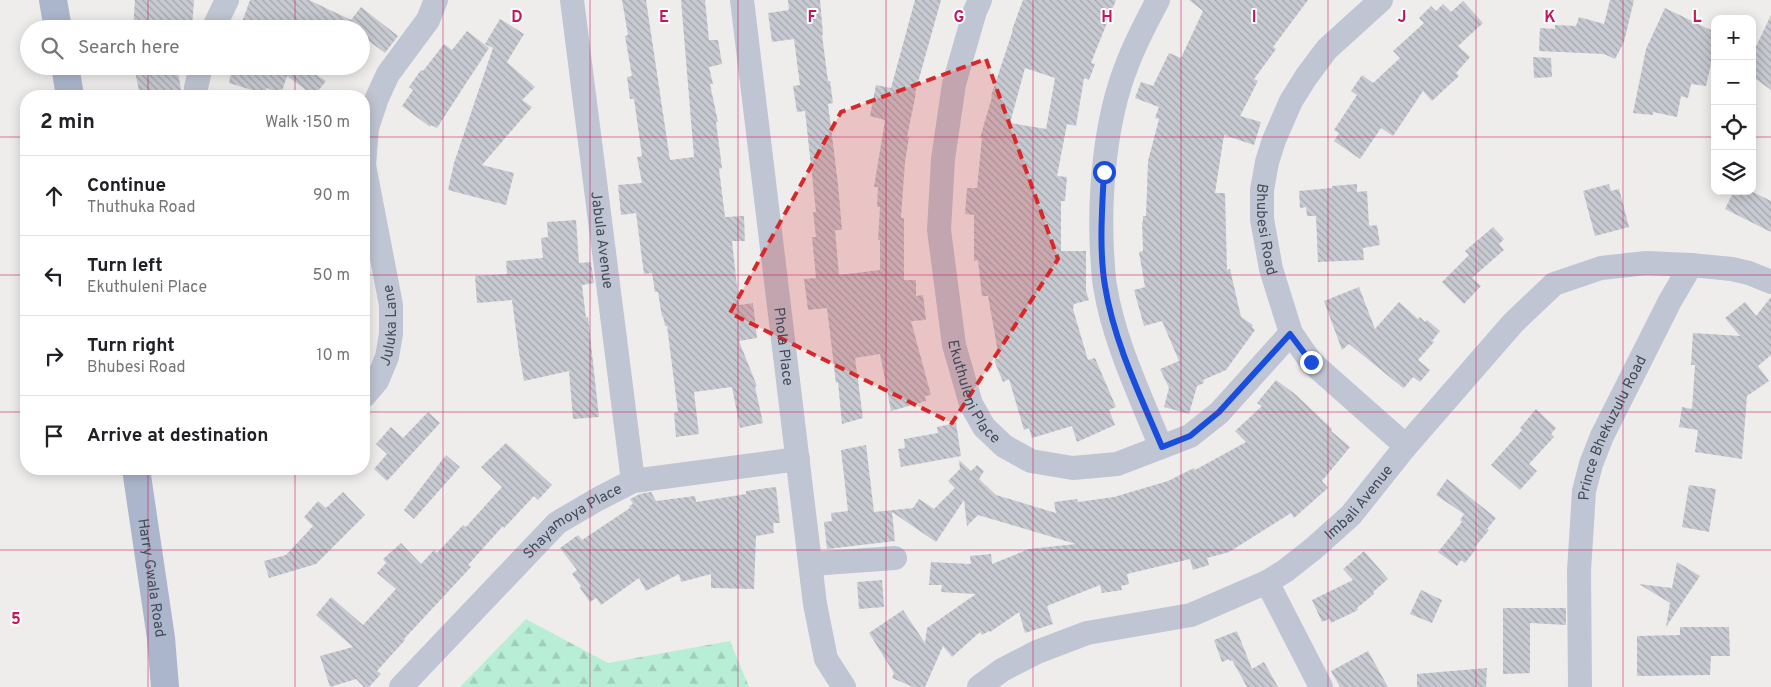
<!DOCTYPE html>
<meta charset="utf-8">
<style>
:root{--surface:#fff;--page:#f2f2f2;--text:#202124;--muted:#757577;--line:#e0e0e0}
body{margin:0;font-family:Overpass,sans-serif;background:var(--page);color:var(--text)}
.controls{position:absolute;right:15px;top:15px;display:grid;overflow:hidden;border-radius:10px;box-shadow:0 2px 12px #0003}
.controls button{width:45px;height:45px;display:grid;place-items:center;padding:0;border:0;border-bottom:1px solid var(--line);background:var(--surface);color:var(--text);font:25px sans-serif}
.stop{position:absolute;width:15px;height:15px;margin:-11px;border:4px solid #194ddc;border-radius:50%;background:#fff}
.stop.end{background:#194ddc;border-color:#fff;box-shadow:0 1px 5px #0008}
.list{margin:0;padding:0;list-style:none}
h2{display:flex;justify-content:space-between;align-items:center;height:65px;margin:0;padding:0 20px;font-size:21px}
h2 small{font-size:16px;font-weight:400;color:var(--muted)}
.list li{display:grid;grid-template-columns:32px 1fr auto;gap:15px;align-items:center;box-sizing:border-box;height:80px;padding:0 20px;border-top:1px solid var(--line)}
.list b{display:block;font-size:19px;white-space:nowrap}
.list p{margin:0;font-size:16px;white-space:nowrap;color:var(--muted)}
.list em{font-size:16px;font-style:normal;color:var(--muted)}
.icon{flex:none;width:28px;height:28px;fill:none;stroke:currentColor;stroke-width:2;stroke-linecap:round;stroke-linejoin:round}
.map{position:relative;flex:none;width:1771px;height:687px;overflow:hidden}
.search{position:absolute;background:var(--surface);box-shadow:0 2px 12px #0003;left:20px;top:20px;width:350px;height:55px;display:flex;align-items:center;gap:12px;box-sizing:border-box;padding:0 18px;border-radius:28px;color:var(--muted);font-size:19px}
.panel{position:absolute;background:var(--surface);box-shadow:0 2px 12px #0003;left:20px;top:90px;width:350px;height:385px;border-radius:20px}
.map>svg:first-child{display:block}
</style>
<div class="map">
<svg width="1771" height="687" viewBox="0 0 1771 687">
<defs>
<pattern id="forest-firs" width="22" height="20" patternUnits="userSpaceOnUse" patternTransform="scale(1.25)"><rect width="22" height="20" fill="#b9eed6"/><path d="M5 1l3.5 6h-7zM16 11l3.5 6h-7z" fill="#a0ceba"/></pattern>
<pattern id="building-back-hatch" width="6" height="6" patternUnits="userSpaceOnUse" patternTransform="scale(1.25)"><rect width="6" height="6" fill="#c8cad2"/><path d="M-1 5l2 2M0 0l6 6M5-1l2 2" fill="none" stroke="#a4a6ad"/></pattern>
</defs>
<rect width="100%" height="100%" fill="#efecec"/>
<path fill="url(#forest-firs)" d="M526,619L608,663L730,641L749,687H460Z"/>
<path fill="url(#building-back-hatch)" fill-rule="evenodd" d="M135,0H194L192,29H133Z
M250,0H309L351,20L361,7L398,36L385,53L361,35V29H250L241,25Z
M622,0H646L670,160L694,157L681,0H705L709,40H718L722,64L709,67L713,84H710L718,122H716L722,168L719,169L725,217L744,216L745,241H732L739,305L753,303L757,338L739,341L757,386L755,387L763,423L740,428L732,387L694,392L699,434L676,437L674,413L678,412L667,326H665L663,316L662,317L658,292H655L652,273L644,274L636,213L621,215L618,185L642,183L637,157L642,156L634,99H630L627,77L632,76L625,36L628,35Z
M788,0H820L823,34L822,35L828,81H830L833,103L828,104L838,184L842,230H835L839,275L880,270V240H878L880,207H877L878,187H874L885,120L870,116L876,85L891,88L915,0H941L915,93H916L907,137H909L905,162L901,218H904V280H916V296L923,295L926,320L911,321L931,395L925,396L926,401L891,411L880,354L855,358L863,418L842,424L838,382L836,383L827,308L808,310L804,279L816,278L812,237H816L813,212H816L805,111L797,112L793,86L800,85L794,39L772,42L768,13L789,10Z
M1023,0H1116L1091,63L1095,64L1089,80L1084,78L1076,126L1067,124L1057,176L1067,177L1065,201H1061V251H1086V291L1089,300L1074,304L1073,309L1088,360L1095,358L1116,407L1109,410L1115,425L1077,442L1072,426L1032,438L1029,428L1024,430L1009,379L1003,382L994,360L999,358L988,296H982L978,260L974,261V215L965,214L967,188H977L982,138H980L992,97L991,96L1013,30H1012ZM1025,68L1055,78L1046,129L1010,123Z
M1189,0H1308L1273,47L1276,49L1254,79L1258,81L1240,116L1261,122L1254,145L1224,135L1215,193H1225L1227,270L1230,269L1241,317L1253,325L1252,327L1255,330L1226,370L1203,380L1204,383L1197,386L1189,414L1164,407L1169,388L1160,369L1179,361L1162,321L1144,326L1134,290L1145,287L1139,252L1143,251L1142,222H1143V216H1146L1148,161L1159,119L1155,118L1159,107L1135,98L1141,82L1153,86L1169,53L1181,58L1203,11Z
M1610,0H1634L1624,42L1615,59L1604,54L1539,51L1540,28L1555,29V25L1576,26L1579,17L1604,24Z
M1463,1L1483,23L1458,46L1470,57L1456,73L1459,76L1432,101L1423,91L1393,136L1381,128L1360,159L1334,141L1339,133L1334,130L1357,95L1351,91L1362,75L1373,83L1400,58L1393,51L1424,23L1419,18L1431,6L1436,11L1443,4L1451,12Z
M1665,8L1715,32V47L1706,86L1691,84L1688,98L1681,96L1677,117L1653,112V115L1633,113L1646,49Z
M1771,15V90L1752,76V55Z
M500,19L524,34L507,62L535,87L522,100L532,107L482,165L514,173L506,205L448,190L454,163L493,48L485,44Z
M467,31L489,48L437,128L431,125L430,127L402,106L413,90L409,87L421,70L423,71L444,44L452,50Z
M1533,57L1551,58L1552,77L1534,78Z
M134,66H177L182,96H140Z
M232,66H302L326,81L314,96L287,76L281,94L267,88L265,94L229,83Z
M1357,184V192L1367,191L1369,226L1377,225L1380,245L1363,248L1364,260L1318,262L1316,216H1307L1306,207L1300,208L1299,191L1332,188V186Z
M1609,184L1611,191L1619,189L1629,227L1595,236L1583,191Z
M1734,191H1751L1771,201V232L1725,209Z
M576,220L579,263L591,262L594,283L582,285L586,318L588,317L599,417L573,419L569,371L524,381L519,353L512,300L477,303L475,276L507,274L506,261L543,258L541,238L548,237L547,222Z
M1493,227L1504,239L1499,244L1504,250L1472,278L1481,286L1464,304L1442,282L1469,255L1465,251Z
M1359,287L1375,329L1399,302L1418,319L1420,317L1425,322L1427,320L1440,331L1432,341L1434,342L1418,360L1430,370L1420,382L1413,377L1404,388L1402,387L1349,344L1342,350L1324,301Z
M1771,297V355L1758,366L1769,381L1747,396L1742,459L1695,452L1698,430L1679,427L1682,407L1692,409L1695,365H1691L1693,333L1740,336L1725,318L1745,302L1756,316Z
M1276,380L1295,394L1332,429L1331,431L1350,447L1322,481L1328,488L1294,518L1291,513L1229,552L1207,558L1209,565L1193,570L1190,559L1127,574L1129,584L1121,586L1122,590L1102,593L1100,585L1047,606L1053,624L1025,633L1019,612L990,632L989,631L982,635L980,632L952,657L943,646L925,687H913L892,678L894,673L869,633L903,610L925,643L927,628L976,594L941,592L942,585H929L931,562L971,564L970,556L991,554L992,564L1029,549L1076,544L978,515L967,526L964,500L936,542L892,512L895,541L827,549L824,522L832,521L831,513L848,511L841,450L866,445L874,512L913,508L919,499L934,509L955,488L948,481L960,469L959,460L971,471L977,465L984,471L979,479L996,495L1056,513L1054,502L1077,499L1078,502L1114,497L1168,481L1194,468L1195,470L1246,442L1235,431L1262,406L1257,403Z
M1536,409L1556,428L1551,434L1554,437L1529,464L1537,471L1520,490L1491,465L1522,430L1520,428Z
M428,412L440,423L387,481L374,469L387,454L376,444L391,427L403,438Z
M956,423L961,456L901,467L898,449L905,448L904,439L938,433L937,427Z
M506,443L552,485L538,500L534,496L504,528L503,526L468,565L471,567L404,639L405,640L377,671L381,674L369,687H364L356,679L330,687L320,656L353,647L316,615L331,597L363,625L396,589L377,573L386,563L383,559L401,543L421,564L434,550L437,553L463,525L466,527L502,487L481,467Z
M446,455L460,467L414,519L404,510Z
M1447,479L1496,518L1487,529L1489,530L1475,547L1476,549L1465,563L1461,560L1457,566L1438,552L1462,522L1460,520L1464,514L1436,495Z
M1689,485L1716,489L1709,532L1682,527Z
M776,487L780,523H773L774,533L756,536L754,589L711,588V574L681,582L679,574L646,591L639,578L601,605L596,598L590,602L580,588L581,586L572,574L577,570L560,548L578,535L582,540L630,508L629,506L633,504L630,499L640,494L651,492L656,501L695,496L696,502L746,494V491Z
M343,492L365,515L316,564L269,578L264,561L286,555L313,526L304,517L318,501L326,508Z
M1364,551L1388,579L1373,592L1374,594L1357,608L1358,610L1331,623L1329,619L1322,622L1312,600L1353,580L1343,569Z
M1677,562L1700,576L1666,627L1670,603L1639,584L1672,588Z
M882,580L884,607L859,609L857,582Z
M1421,590L1442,600L1432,623L1410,614Z
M1503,608H1566V625L1530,623V673L1503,674Z
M1680,627H1729L1730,656H1711L1710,675L1637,676V636L1680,635Z
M1237,631L1252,669L1264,662L1278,687H1247L1232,660L1230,661L1229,659L1222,662L1214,640Z
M1368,651L1388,687H1340L1331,671Z
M1487,668L1486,687H1417V674Z"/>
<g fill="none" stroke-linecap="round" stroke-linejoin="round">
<g stroke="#bfc5d2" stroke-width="24">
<path id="s1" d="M572,0L633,481"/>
<path id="s2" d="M742,0L815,604L826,659L844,687"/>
<path id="s3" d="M980,0L975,11L954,84L943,159L939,230L954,345L971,404L984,427L1004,446L1031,461L1073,468L1117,464L1190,436L1219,413L1291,333"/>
<path d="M1158,0C1147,21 1135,43 1127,65C1105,120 1099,194 1102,252C1103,263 1103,275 1105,286C1114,342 1140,395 1161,447"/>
<path id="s4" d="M1381,0L1327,49L1306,77L1291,101L1274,140L1267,162L1262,190V219L1271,269L1291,333L1311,362L1406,446"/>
<path d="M213,29L227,0"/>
<path d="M196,96V88L201,66"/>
<path id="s5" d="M364,396L377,381L387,357L391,334V305L364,165L367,128L377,98L388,74L428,20L436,0"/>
<path d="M811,564L895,558"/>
<path d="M1267,582L1321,687"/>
<path id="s6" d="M401,687L557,523L598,499L633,481L798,459"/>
<path id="s7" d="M979,687L1002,670L1037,652L1087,633L1191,615L1267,582L1285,571L1313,549L1351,515L1406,446L1513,323L1554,284L1601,268L1646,263L1691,265L1732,269L1749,273L1771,282"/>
<path id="s8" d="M1580,687L1579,571L1584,491L1591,464L1602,436L1670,301L1691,265"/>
</g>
<g stroke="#abb6cc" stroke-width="28">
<path d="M53,0L58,29"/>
<path d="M65,66L70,96"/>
<path id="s9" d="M136,469L161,638L165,687"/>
</g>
</g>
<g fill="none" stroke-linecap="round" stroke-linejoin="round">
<path stroke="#194ddc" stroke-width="6" d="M1104,172C1102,209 1099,250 1105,286C1114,342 1140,395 1162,447L1190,436L1219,412L1290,334L1311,362"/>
</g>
<path fill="#d62828" fill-opacity="0.2" stroke="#d62828" stroke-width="4" stroke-dasharray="10 6" stroke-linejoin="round" d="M986,59L1058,259L952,423L730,313L841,112Z"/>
<path fill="none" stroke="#c2185b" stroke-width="1" stroke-opacity="0.55" d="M148,0V29M295,0V29M443,0V687M590,0V687M738,0V687M886,0V687M1033,0V687M1181,0V687M1328,0V687M1476,0V687M1623,0V687M148,66V96M295,66V96M0,137H26M364,137H1715M1752,137H1771M0,275H26M364,275H1771M0,412H26M364,412H1771M148,469V687M295,469V687M0,550H1771"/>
<g text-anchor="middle" stroke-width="4" stroke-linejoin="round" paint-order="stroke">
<g font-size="15" fill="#444c59" stroke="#fff">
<text dy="5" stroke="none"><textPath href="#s4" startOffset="270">Bhubesi Road</textPath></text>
<text dy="5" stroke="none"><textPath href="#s1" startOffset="242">Jabula Avenue</textPath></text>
<text dy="5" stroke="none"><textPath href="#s5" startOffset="78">Juluka Lane</textPath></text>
<text dy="5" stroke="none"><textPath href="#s2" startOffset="349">Phola Place</textPath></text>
<text dy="5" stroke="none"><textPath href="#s3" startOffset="402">Ekuthuleni Place</textPath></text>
<text dy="5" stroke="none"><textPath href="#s8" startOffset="265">Prince Bhekuzulu Road</textPath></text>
<text dy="5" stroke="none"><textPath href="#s7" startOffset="432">Imbali Avenue</textPath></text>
<text dy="5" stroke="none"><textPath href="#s6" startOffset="240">Shayamoya Place</textPath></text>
<text dy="5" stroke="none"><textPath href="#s9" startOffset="110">Harry Gwala Road</textPath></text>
</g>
</g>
<g font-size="16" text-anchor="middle" font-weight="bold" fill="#c2185b" stroke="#fff" stroke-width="4" stroke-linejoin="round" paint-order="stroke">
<text x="517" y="22">D</text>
<text x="664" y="22">E</text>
<text x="812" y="22">F</text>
<text x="959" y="22">G</text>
<text x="1107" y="22">H</text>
<text x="1254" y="22">I</text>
<text x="1402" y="22">J</text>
<text x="1550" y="22">K</text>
<text x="1697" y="22">L</text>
<text x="16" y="624">5</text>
</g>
</svg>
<div class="controls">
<button>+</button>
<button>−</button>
<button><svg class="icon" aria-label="locate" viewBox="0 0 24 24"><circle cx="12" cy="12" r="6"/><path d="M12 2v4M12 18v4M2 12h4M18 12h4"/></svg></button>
<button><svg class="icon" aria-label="layers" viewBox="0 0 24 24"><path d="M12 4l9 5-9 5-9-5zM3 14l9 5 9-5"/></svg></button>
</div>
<div class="stop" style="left:1104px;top:172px"></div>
<div class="stop end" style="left:1311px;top:362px"></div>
<div class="search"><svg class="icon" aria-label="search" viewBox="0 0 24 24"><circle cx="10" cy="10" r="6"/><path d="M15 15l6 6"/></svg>Search here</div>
<section class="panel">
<h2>2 min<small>Walk · 150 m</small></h2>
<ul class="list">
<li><svg class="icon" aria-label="ahead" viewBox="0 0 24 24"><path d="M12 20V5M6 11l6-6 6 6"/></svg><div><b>Continue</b><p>Thuthuka Road</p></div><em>90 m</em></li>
<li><svg class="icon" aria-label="left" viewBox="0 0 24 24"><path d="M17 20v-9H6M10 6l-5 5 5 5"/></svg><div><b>Turn left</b><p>Ekuthuleni Place</p></div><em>50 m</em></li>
<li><svg class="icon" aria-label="right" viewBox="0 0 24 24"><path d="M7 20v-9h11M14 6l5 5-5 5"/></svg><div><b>Turn right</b><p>Bhubesi Road</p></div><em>10 m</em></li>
<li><svg class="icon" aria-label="arrive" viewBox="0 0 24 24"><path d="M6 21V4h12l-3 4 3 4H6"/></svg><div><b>Arrive at destination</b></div></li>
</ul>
</section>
</div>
